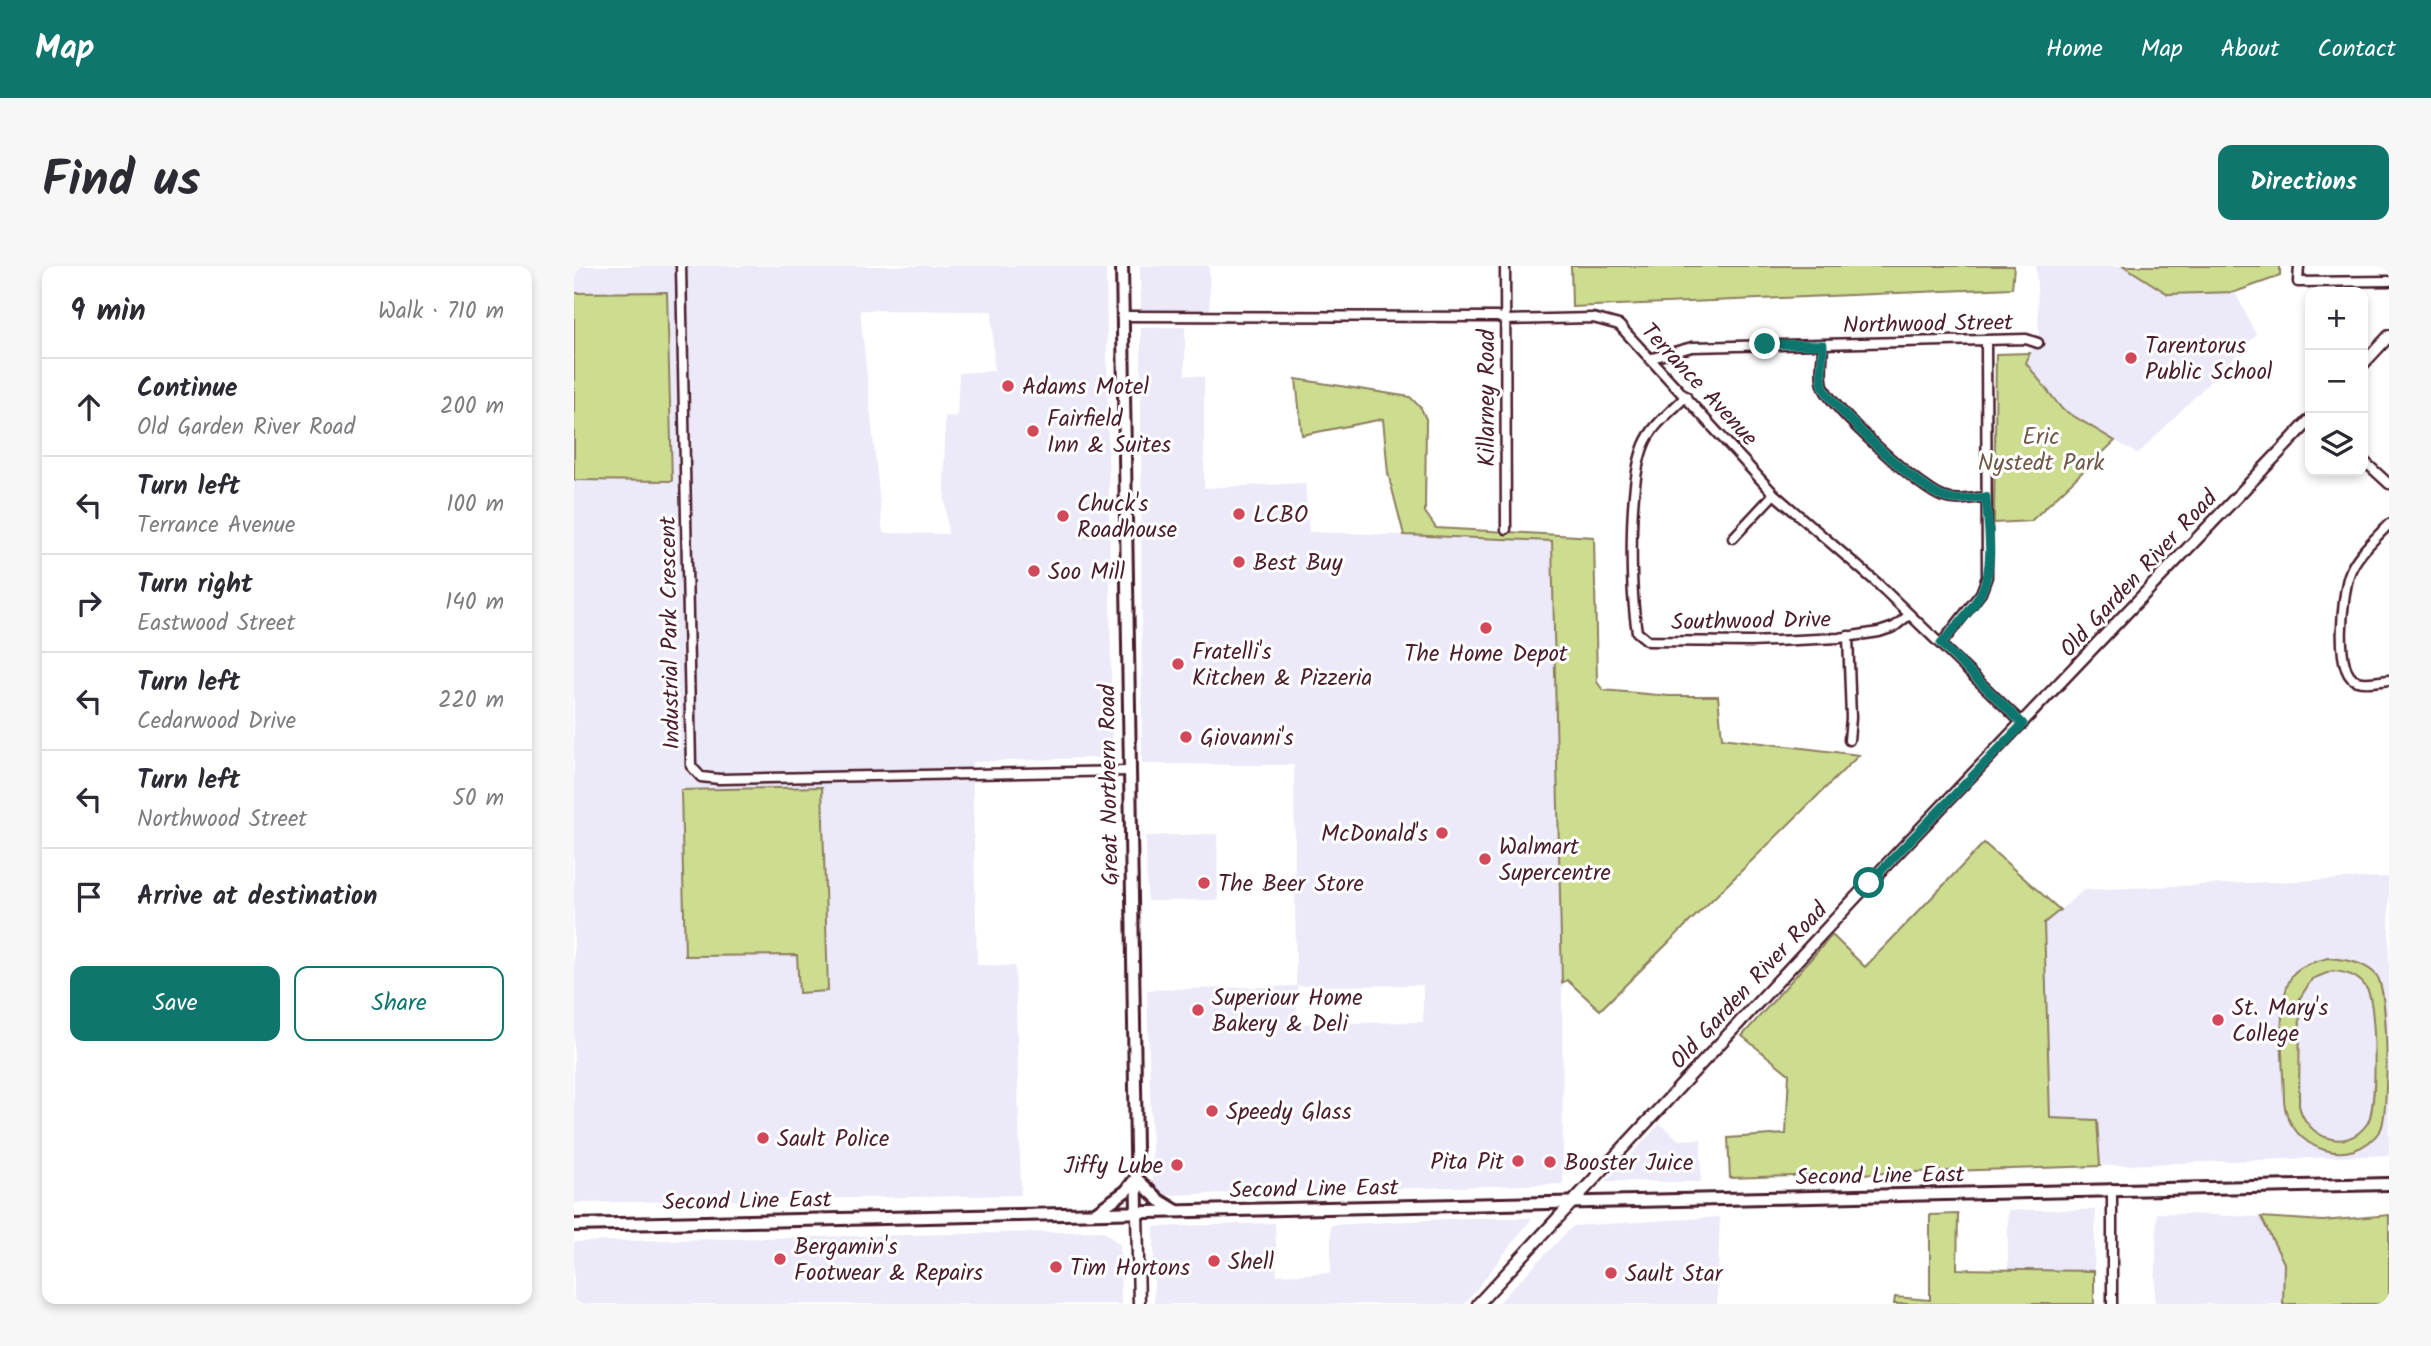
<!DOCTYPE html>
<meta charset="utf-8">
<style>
:root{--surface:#fff;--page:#f7f7f7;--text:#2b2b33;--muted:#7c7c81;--line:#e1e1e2;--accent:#0f766e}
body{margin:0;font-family:Kalam,sans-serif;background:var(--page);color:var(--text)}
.controls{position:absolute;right:21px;top:21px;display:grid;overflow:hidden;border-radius:14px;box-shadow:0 4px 10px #0003}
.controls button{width:63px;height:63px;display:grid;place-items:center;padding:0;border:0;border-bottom:2px solid var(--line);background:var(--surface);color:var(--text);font:35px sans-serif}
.stop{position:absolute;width:21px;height:21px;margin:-16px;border:5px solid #0f766e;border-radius:50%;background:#fff}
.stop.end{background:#0f766e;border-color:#fff;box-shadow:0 2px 7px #0008}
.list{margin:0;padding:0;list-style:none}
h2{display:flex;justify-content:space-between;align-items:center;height:91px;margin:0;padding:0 28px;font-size:30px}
h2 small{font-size:23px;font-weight:400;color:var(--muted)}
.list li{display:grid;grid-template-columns:46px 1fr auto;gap:21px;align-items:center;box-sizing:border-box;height:98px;padding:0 28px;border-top:2px solid var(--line)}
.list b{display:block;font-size:26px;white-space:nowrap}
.list p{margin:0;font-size:23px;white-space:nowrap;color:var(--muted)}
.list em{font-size:23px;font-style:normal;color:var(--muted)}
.actions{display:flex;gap:14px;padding:21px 28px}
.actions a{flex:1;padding:16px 0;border:2px solid var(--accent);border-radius:14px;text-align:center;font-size:24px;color:var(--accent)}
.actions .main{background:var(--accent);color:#fff}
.icon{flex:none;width:38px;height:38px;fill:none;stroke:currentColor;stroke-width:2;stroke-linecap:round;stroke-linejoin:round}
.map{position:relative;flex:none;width:1815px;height:1038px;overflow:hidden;border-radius:14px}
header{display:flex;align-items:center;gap:42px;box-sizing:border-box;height:98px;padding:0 35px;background:var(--accent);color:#fff}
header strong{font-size:33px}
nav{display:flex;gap:38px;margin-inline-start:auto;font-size:24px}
.intro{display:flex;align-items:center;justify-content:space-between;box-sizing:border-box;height:168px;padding:0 42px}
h1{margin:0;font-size:49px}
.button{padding:18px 32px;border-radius:14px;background:var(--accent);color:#fff;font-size:24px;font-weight:700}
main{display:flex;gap:42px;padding:0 42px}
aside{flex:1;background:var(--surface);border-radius:14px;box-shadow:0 4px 10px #0003}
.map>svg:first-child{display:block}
</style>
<header>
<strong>Map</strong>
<nav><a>Home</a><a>Map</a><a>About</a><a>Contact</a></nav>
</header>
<div class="intro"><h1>Find us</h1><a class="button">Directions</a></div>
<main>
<aside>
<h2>9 min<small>Walk · 710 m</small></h2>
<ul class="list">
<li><svg class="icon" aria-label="ahead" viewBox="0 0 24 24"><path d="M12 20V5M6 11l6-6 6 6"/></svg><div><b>Continue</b><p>Old Garden River Road</p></div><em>200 m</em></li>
<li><svg class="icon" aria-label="left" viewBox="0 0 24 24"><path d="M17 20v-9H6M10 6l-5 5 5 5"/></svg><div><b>Turn left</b><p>Terrance Avenue</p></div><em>100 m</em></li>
<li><svg class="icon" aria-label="right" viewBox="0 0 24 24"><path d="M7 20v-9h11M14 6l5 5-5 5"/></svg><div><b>Turn right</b><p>Eastwood Street</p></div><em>140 m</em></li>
<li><svg class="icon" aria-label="left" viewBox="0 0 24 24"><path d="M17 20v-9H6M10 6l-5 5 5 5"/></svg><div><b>Turn left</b><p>Cedarwood Drive</p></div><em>220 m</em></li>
<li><svg class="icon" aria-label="left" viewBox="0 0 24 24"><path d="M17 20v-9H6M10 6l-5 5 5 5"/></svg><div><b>Turn left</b><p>Northwood Street</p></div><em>50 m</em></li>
<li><svg class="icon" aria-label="arrive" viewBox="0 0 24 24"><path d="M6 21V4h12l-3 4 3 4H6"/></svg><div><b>Arrive at destination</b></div></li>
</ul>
<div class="actions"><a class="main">Save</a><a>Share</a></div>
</aside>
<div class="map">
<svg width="1815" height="1038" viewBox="0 0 1815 1038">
<rect width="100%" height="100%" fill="#fff"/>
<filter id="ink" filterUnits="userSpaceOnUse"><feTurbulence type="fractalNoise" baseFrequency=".0143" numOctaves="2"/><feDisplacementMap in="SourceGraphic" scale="14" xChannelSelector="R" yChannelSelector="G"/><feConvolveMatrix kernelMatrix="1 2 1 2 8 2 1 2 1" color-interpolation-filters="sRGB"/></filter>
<g filter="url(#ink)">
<path fill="#ece9f8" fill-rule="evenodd" d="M0,0H532L538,491L398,496L403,699L441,700L447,929L0,937ZM286,44L418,45L420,105L385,107L383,151L371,150L370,222L374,268L309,267Z
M566,0H635L636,46L567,45Z
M1462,0H1550L1594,28L1661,26L1682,69L1564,188L1488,143L1452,97L1465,67Z
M611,61V109L630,111V222L731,217L735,266L978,274L988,717L989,918L592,929L579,918L573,724L722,720L720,499L568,498L567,62ZM849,719V756L723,758V720Z
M643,568L644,634L573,635L572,570Z
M1815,611V889L1526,900L1523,854L1476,852L1470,657L1510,624Z
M1086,858L1105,874L1127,873V916L1032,915Z
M1434,944H1522L1520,1005L1434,1006Z
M1583,947L1687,951L1710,997L1709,1038H1581Z
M1146,951L1143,1038H923L999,960Z
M894,952H958L891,1038H580V961L701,957L703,1009L757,1007V959Z
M530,965L546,979L547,1038H0V976Z"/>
<path fill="#cddd90" stroke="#8c7e5e" stroke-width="2" fill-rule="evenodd" d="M997,0H1440L1438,22L998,41Z
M1550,0H1706V10L1661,26L1594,28Z
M93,26L98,215L0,214V27Z
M1456,87L1452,97L1488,143L1541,175L1457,255L1420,257L1422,88Z
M722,113L836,131L847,142L852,153L851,246L862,262L1020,271L1023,416L1029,424L1095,430H1144L1148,472L1285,489L1026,744L993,714L988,717L978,275L830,269L814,207L809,153L728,169Z
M248,521L254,725L225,727L223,689L111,690L107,524Z
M1410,577L1486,644L1470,657L1476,852L1523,854L1526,900L1156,912L1154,872L1212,868L1215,808L1168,770L1258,669L1291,701Z
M1754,692C1771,693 1792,696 1803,710C1815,728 1815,844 1807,863C1778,907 1714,883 1710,835C1710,803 1700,732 1720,707C1729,698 1743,695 1754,692ZM1758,705C1773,706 1787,710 1794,725C1802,741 1804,843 1793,858C1771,889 1731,870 1725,839L1726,732L1738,713Z
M1384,948L1383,1003L1520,1005V1038H1320L1321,1031L1356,1034V949Z
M1815,949V1038H1709L1710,997L1687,951L1749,955Z"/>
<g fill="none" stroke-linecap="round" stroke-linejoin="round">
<defs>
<path id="minor" d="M107,0L117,500L127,511L145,513L555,505
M931,0L932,263
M1725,0L1724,16L1815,15
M549,50L924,51L931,54L1019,52L1045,59L1200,228L1302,316L1449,458
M1249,79C1249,91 1245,111 1250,122C1259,143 1347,224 1369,231C1383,236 1397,232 1412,231
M1078,92L1118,81L1452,73L1464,77
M1112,130C1098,145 1078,159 1070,179C1054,218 1056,323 1063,366L1074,375L1177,376L1265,372L1305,366L1320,361L1335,349
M1789,194L1815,218
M1815,258C1802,272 1781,290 1775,309C1769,327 1759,409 1783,415C1792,418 1806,415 1815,414
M1159,272L1200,228
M1274,370L1277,452L1275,474
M1367,378L1407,327L1413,311L1412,76
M1538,1038V923"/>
<path id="major" d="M1789,98L1815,70
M563,946L565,1038
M904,1038L1295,617L1736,154"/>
<path id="highway" d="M548,0L563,946
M562,912L585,934L603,945
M521,947L552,925L562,912
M0,959L1815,918"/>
</defs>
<use href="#minor" stroke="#4a1f2b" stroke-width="13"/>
<use href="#major" stroke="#4a1f2b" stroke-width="15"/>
<use href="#highway" stroke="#4a1f2b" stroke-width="16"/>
<use href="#minor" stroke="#fff" stroke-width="8"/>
<use href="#major" stroke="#fff" stroke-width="10"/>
<use href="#highway" stroke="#fff" stroke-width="10"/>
</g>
</g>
<g fill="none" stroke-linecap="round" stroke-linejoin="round" filter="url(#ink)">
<path stroke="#0f766e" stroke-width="9" d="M1191,78L1249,79C1249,91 1245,111 1250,122C1259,143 1347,224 1369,231C1383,236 1398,232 1412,231C1414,261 1421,297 1408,325C1399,344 1380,362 1367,378L1449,458L1295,617"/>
</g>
<g fill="#d1495b" stroke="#fff" stroke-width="2.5">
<circle cx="1557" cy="92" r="7"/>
<circle cx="434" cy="120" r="7"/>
<circle cx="459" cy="165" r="7"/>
<circle cx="665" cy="248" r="7"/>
<circle cx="489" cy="250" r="7"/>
<circle cx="665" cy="296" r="7"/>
<circle cx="460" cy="305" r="7"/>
<circle cx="912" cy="362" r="7"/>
<circle cx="604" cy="398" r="7"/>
<circle cx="612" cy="471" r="7"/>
<circle cx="868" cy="567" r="7"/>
<circle cx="911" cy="593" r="7"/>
<circle cx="630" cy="617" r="7"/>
<circle cx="624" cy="744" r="7"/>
<circle cx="1644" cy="754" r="7"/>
<circle cx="638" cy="845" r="7"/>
<circle cx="189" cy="872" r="7"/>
<circle cx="944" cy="895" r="7"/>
<circle cx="976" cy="896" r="7"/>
<circle cx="603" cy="899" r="7"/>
<circle cx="206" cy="993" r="7"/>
<circle cx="640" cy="995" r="7"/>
<circle cx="482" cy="1001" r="7"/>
<circle cx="1037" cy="1007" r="7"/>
</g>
<g text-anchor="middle" stroke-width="6" stroke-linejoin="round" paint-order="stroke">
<g font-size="23" fill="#4a1f2b" stroke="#fff">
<text transform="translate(1354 57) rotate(-1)" y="8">Northwood Street</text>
<text transform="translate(1126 118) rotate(47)" y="8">Terrance Avenue</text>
<text transform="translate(912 132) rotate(-90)" y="8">Killarney Road</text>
<text transform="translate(1564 307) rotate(-47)" y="8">Old Garden River Road</text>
<text transform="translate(1177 354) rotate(-1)" y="8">Southwood Drive</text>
<text transform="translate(95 367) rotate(-91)" y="8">Industrial Park Crescent</text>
<text transform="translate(534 519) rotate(-91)" y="8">Great Northern Road</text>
<text transform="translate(1174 719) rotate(-47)" y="8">Old Garden River Road</text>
<text transform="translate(1306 909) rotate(-1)" y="8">Second Line East</text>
<text transform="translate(740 922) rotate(-1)" y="8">Second Line East</text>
<text transform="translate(173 934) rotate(-1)" y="8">Second Line East</text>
</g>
<g font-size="23" fill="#4a1f2b" stroke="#fff" text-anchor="start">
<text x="1571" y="87">Tarentorus<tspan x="1571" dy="26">Public School</tspan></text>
<text x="448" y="128">Adams Motel</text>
<text x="473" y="160">Fairfield<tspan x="473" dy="26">Inn &amp; Suites</tspan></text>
<text x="503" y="245">Chuck's<tspan x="503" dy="26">Roadhouse</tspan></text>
<text x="679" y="256">LCBO</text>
<text x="679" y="304">Best Buy</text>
<text x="474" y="313">Soo Mill</text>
<text x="618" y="393">Fratelli's<tspan x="618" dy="26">Kitchen &amp; Pizzeria</tspan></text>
<text x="912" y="395" text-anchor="middle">The Home Depot</text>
<text x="626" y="479">Giovanni's</text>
<text x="854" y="575" text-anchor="end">McDonald's</text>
<text x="925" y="588">Walmart<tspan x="925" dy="26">Supercentre</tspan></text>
<text x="644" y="625">The Beer Store</text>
<text x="638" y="739">Superiour Home<tspan x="638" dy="26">Bakery &amp; Deli</tspan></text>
<text x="1658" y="749">St. Mary's<tspan x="1658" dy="26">College</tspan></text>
<text x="652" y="853">Speedy Glass</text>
<text x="203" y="880">Sault Police</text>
<text x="930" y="903" text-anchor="end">Pita Pit</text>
<text x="990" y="904">Booster Juice</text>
<text x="589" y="907" text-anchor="end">Jiffy Lube</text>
<text x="220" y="988">Bergamin's<tspan x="220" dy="26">Footwear &amp; Repairs</tspan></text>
<text x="654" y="1003">Shell</text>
<text x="496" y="1009">Tim Hortons</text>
<text x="1051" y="1015">Sault Star</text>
</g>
<g font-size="23" fill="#715849" stroke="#fff">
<text x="1467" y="178">Eric<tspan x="1467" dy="26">Nystedt Park</tspan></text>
</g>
</g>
</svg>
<div class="controls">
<button>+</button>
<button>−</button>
<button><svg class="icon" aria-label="layers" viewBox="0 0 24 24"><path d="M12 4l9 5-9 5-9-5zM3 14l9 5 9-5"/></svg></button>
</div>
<div class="stop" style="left:1295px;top:617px"></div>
<div class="stop end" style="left:1191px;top:78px"></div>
</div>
</main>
